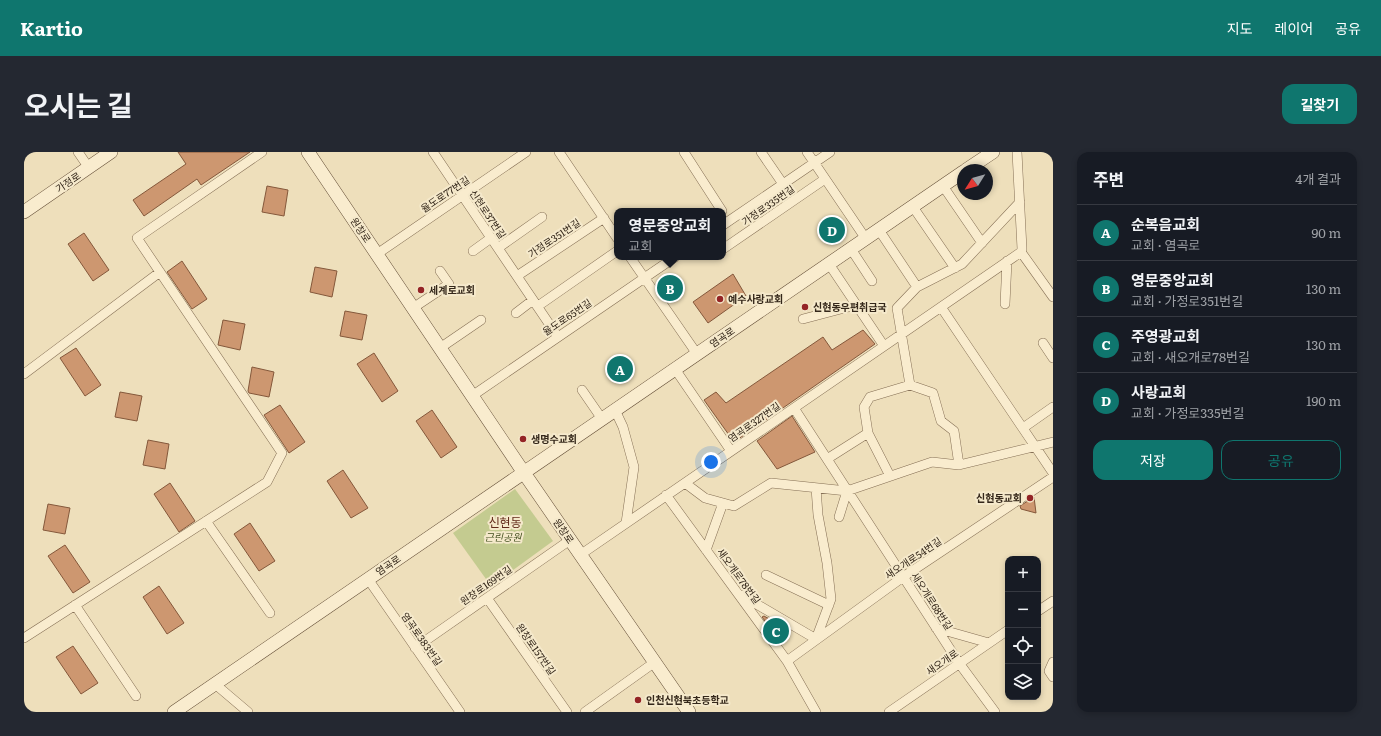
<!DOCTYPE html>
<html lang="ko">
<meta charset="utf-8">
<style>
:root{--surface:#171b24;--page:#242831;--text:#f1f3f6;--muted:#9ea1a6;--line:#363941;--accent:#0f766e}
body{margin:0;font-family:Literata,"Noto Sans KR",serif;background:var(--page);color:var(--text)}
.controls{position:absolute;right:12px;bottom:12px;display:grid;overflow:hidden;border-radius:8px;box-shadow:0 2px 6px #0003}
.controls button{width:36px;height:36px;display:grid;place-items:center;padding:0;border:0;border-bottom:1px solid var(--line);background:var(--surface);color:var(--text);font:20px sans-serif}
.compass{position:absolute;left:933px;top:12px;width:36px;height:36px;border-radius:50%;background:var(--surface);box-shadow:0 2px 6px #0003;rotate:233deg}
.you{position:absolute;left:687px;top:310px;width:14px;height:14px;margin:-10px;border:3px solid #fff;border-radius:50%;background:#1a73e8;box-shadow:0 0 0 6px #1a73e833}
.badge{display:grid;place-items:center;width:26px;height:26px;border-radius:50%;background:var(--accent);color:#fff;font-size:13px;font-weight:700}
.pin{position:absolute;translate:-50% -50%;border:2px solid #fff;box-shadow:0 1px 4px #0006}
.popup{position:absolute;left:590px;top:56px;width:112px;height:52px;box-sizing:border-box;display:grid;place-content:center;border-radius:8px;background:var(--surface);filter:drop-shadow(0 1px 3px #0005);font-size:13px;white-space:nowrap;color:var(--muted)}
.popup b{font-size:15px;color:var(--text)}
.popup::after{content:'';position:absolute;left:50%;top:100%;margin-left:-8px;border:8px solid transparent;border-top-color:var(--surface)}
.list{margin:0;padding:0;list-style:none}
h2{display:flex;justify-content:space-between;align-items:center;height:52px;margin:0;padding:0 16px;font-size:17px}
h2 small{font-size:13px;font-weight:400;color:var(--muted)}
.list li{display:grid;grid-template-columns:26px 1fr auto;gap:12px;align-items:center;box-sizing:border-box;height:56px;padding:0 16px;border-top:1px solid var(--line)}
.list b{display:block;font-size:15px;white-space:nowrap}
.list p{margin:0;font-size:13px;white-space:nowrap;color:var(--muted)}
.list em{font-size:13px;font-style:normal;color:var(--muted)}
.actions{display:flex;gap:8px;padding:12px 16px}
.actions a{flex:1;padding:9px 0;border:1px solid var(--accent);border-radius:12px;text-align:center;font-size:14px;color:var(--accent)}
.actions .main{background:var(--accent);color:#fff}
.icon{flex:none;width:22px;height:22px;fill:none;stroke:currentColor;stroke-width:2;stroke-linecap:round;stroke-linejoin:round}
.map{position:relative;flex:none;width:1029px;height:560px;overflow:hidden;border-radius:12px}
header{display:flex;align-items:center;gap:24px;box-sizing:border-box;height:56px;padding:0 20px;background:var(--accent);color:#fff}
header strong{font-size:19px}
nav{display:flex;gap:22px;margin-inline-start:auto;font-size:14px}
.intro{display:flex;align-items:center;justify-content:space-between;box-sizing:border-box;height:96px;padding:0 24px}
h1{margin:0;font-size:28px}
.button{padding:10px 18px;border-radius:12px;background:var(--accent);color:#fff;font-size:14px;font-weight:700}
main{display:flex;gap:24px;padding:0 24px}
aside{flex:1;background:var(--surface);border-radius:12px;box-shadow:0 2px 6px #0003}
.map>svg:first-child{display:block}
</style>
<header>
<strong>Kartio</strong>
<nav><a>지도</a><a>레이어</a><a>공유</a></nav>
</header>
<div class="intro"><h1>오시는 길</h1><a class="button">길찾기</a></div>
<main>
<div class="map">
<svg width="1029" height="560" viewBox="0 0 1029 560">
<rect width="100%" height="100%" fill="#eedfbb"/>
<path fill="#c4cb90" d="M491,337L529,389L467,434L429,381Z"/>
<path fill="#cd9770" stroke="#84583b" d="M154,0H226L177,33L173,27L120,64L109,48L162,12Z
M243,34L264,38L260,64L238,60Z
M60,81L85,118L69,129L44,92Z
M158,109L183,147L168,157L143,120Z
M291,115L313,119L308,145L286,140Z
M709,122L722,144L684,171L669,150Z
M321,159L343,163L338,188L316,184Z
M199,168L221,172L216,198L194,193Z
M839,178L851,192L710,290L680,248L692,240L702,251L799,185L808,198Z
M52,196L77,233L61,244L36,206Z
M350,201L374,239L358,250L333,212Z
M228,215L250,220L245,245L225,241L224,239Z
M96,240L118,244L113,269L91,265Z
M256,253L281,290L265,301L240,263Z
M408,258L433,295L417,306L392,269Z
M768,264L791,300L753,317L733,289Z
M124,288L145,292L141,317L119,313Z
M319,318L344,356L327,366L303,329Z
M146,331L171,369L155,380L130,342Z
M1010,345L1012,361L997,357L996,354Z
M24,352L46,356L41,382L19,378Z
M226,371L251,409L235,419L210,382Z
M41,393L66,430L49,441L24,404Z
M135,434L160,471L143,482L119,445Z
M740,464L763,477L756,489L738,465Z
M49,494L74,531L57,542L32,505Z"/>
<g fill="none" stroke-linecap="round" stroke-linejoin="round">
<defs>
<path id="street" d="M54,0L65,16
M409,0L534,185
M535,0L593,86
M660,0L698,59
M737,0L759,32
M783,0L842,87
M919,34L958,91
M889,55L931,116
M699,73L806,0
M855,78L893,135
M474,96L518,65
M699,97L801,27
M827,97L848,129
M449,99L467,86
M997,100L1029,145
M353,102L502,0
M606,105L673,202
M805,112L860,194
M493,124L580,66
M981,152L983,109
M514,154L593,99
M917,155L1029,321
M389,156L425,132L416,119
M492,161L509,148
M779,167L832,153
M1019,191L1029,206
M416,196L457,168
M651,217L707,299
M0,222L136,120
M886,233L873,156L893,135L938,112L996,50
M558,238L578,267
M448,244L651,105
M770,256L935,511L971,560
M591,258L599,275L610,315L602,371
M999,276L1029,255
M803,307L844,281
M866,324L844,281L840,255L846,245L886,233L909,241L917,269L930,279L935,313
M661,331L681,346L710,354L747,331L823,339L908,310L935,313L1029,290
M642,343L763,509L792,560
M815,365L823,339
M182,369L246,461
M682,398L699,351
M556,403L997,100L998,97L993,0
M742,423L805,453
M344,427L436,560
M717,443L792,487L807,447L803,411L794,363L792,336
M463,446L543,560
M51,453L112,544
M1014,459L1029,449
M912,476L965,491
M0,486L243,330L258,301L113,86L238,0
M391,496L546,388
M763,509L879,425L1029,325
M1029,510L1025,519L1029,525
M191,532L224,560
M561,560L631,510
M865,560L984,478"/>
<path id="secondary" d="M284,0L500,321L665,560
M942,18L969,0
M0,60L87,0
M150,560L939,20"/>
</defs>
<use href="#street" stroke="#856f55" stroke-width="10"/>
<use href="#secondary" stroke="#665039" stroke-width="14"/>
<use href="#street" stroke="#f9ecce" stroke-width="9"/>
<use href="#secondary" stroke="#f9ecce" stroke-width="13"/>
</g>
<g fill="#942425" stroke="#f5e9cb" stroke-width="1.5">
<circle cx="397" cy="138" r="4"/>
<circle cx="696" cy="147" r="4"/>
<circle cx="781" cy="155" r="4"/>
<circle cx="499" cy="287" r="4"/>
<circle cx="1006" cy="346" r="4"/>
<circle cx="614" cy="548" r="4"/>
</g>
<g text-anchor="middle" stroke-width="4" stroke-linejoin="round" paint-order="stroke">
<g font-size="10" fill="#34271a" stroke="#f5e9cb">
<text transform="translate(44 30) rotate(-34)" y="4">가정로</text>
<text transform="translate(421 42) rotate(-34)" y="4">율도로77번길</text>
<text transform="translate(744 53) rotate(-35)" y="4">가정로335번길</text>
<text transform="translate(464 62) rotate(56)" y="4">신현로37번길</text>
<text transform="translate(337 78) rotate(56)" y="4">원창로</text>
<text transform="translate(530 86) rotate(-34)" y="4">가정로351번길</text>
<text transform="translate(543 165) rotate(-34)" y="4">율도로65번길</text>
<text transform="translate(698 185) rotate(-34)" y="4">염곡로</text>
<text transform="translate(730 270) rotate(-35)" y="4">염곡로327번길</text>
<text transform="translate(540 379) rotate(55)" y="4">원창로</text>
<text transform="translate(889 406) rotate(-34)" y="4">새오개로54번길</text>
<text transform="translate(364 413) rotate(-34)" y="4">염곡로</text>
<text transform="translate(715 424) rotate(54)" y="4">새오개로78번길</text>
<text transform="translate(462 433) rotate(-35)" y="4">원창로169번길</text>
<text transform="translate(908 449) rotate(57)" y="4">새오개로68번길</text>
<text transform="translate(398 487) rotate(55)" y="4">염곡로383번길</text>
<text transform="translate(512 497) rotate(55)" y="4">원창로157번길</text>
<text transform="translate(918 510) rotate(-35)" y="4">새오개로</text>
</g>
<g font-size="10" font-weight="bold" fill="#34271a" stroke="#f5e9cb" text-anchor="start">
<text x="405" y="142">세계로교회</text>
<text x="704" y="151">예수사랑교회</text>
<text x="789" y="159">신현동우편취급국</text>
<text x="507" y="291">생명수교회</text>
<text x="998" y="350" text-anchor="end">신현동교회</text>
<text x="622" y="552">인천신현북초등학교</text>
</g>
<g font-size="10" font-style="italic" fill="#445020" stroke="#f5e9cb">
<text x="479" y="389">근린공원</text>
</g>
<g font-size="12" fill="#612919" stroke="#f5e9cb">
<text x="481" y="375">신현동</text>
</g>
</g>
</svg>
<div class="controls">
<button>+</button>
<button>−</button>
<button><svg class="icon" aria-label="locate" viewBox="0 0 24 24"><circle cx="12" cy="12" r="6"/><path d="M12 2v4M12 18v4M2 12h4M18 12h4"/></svg></button>
<button><svg class="icon" aria-label="layers" viewBox="0 0 24 24"><path d="M12 4l9 5-9 5-9-5zM3 14l9 5 9-5"/></svg></button>
</div>
<svg class="compass" viewBox="-18 -18 36 36"><path d="M0-13l5 13h-10z" fill="#e53935"/><path d="M0 13l5-13h-10z" fill="#9ea1a6"/></svg>
<div class="you"></div>
<div class="pin badge" style="left:596px;top:217px">A</div>
<div class="pin badge" style="left:646px;top:136px">B</div>
<div class="popup"><b>영문중앙교회</b>교회</div>
<div class="pin badge" style="left:752px;top:479px">C</div>
<div class="pin badge" style="left:808px;top:78px">D</div>
</div>
<aside>
<h2>주변<small>4개 결과</small></h2>
<ul class="list">
<li><span class="badge">A</span><div><b>순복음교회</b><p>교회 · 염곡로</p></div><em>90 m</em></li>
<li><span class="badge">B</span><div><b>영문중앙교회</b><p>교회 · 가정로351번길</p></div><em>130 m</em></li>
<li><span class="badge">C</span><div><b>주영광교회</b><p>교회 · 새오개로78번길</p></div><em>130 m</em></li>
<li><span class="badge">D</span><div><b>사랑교회</b><p>교회 · 가정로335번길</p></div><em>190 m</em></li>
</ul>
<div class="actions"><a class="main">저장</a><a>공유</a></div>
</aside>
</main>
